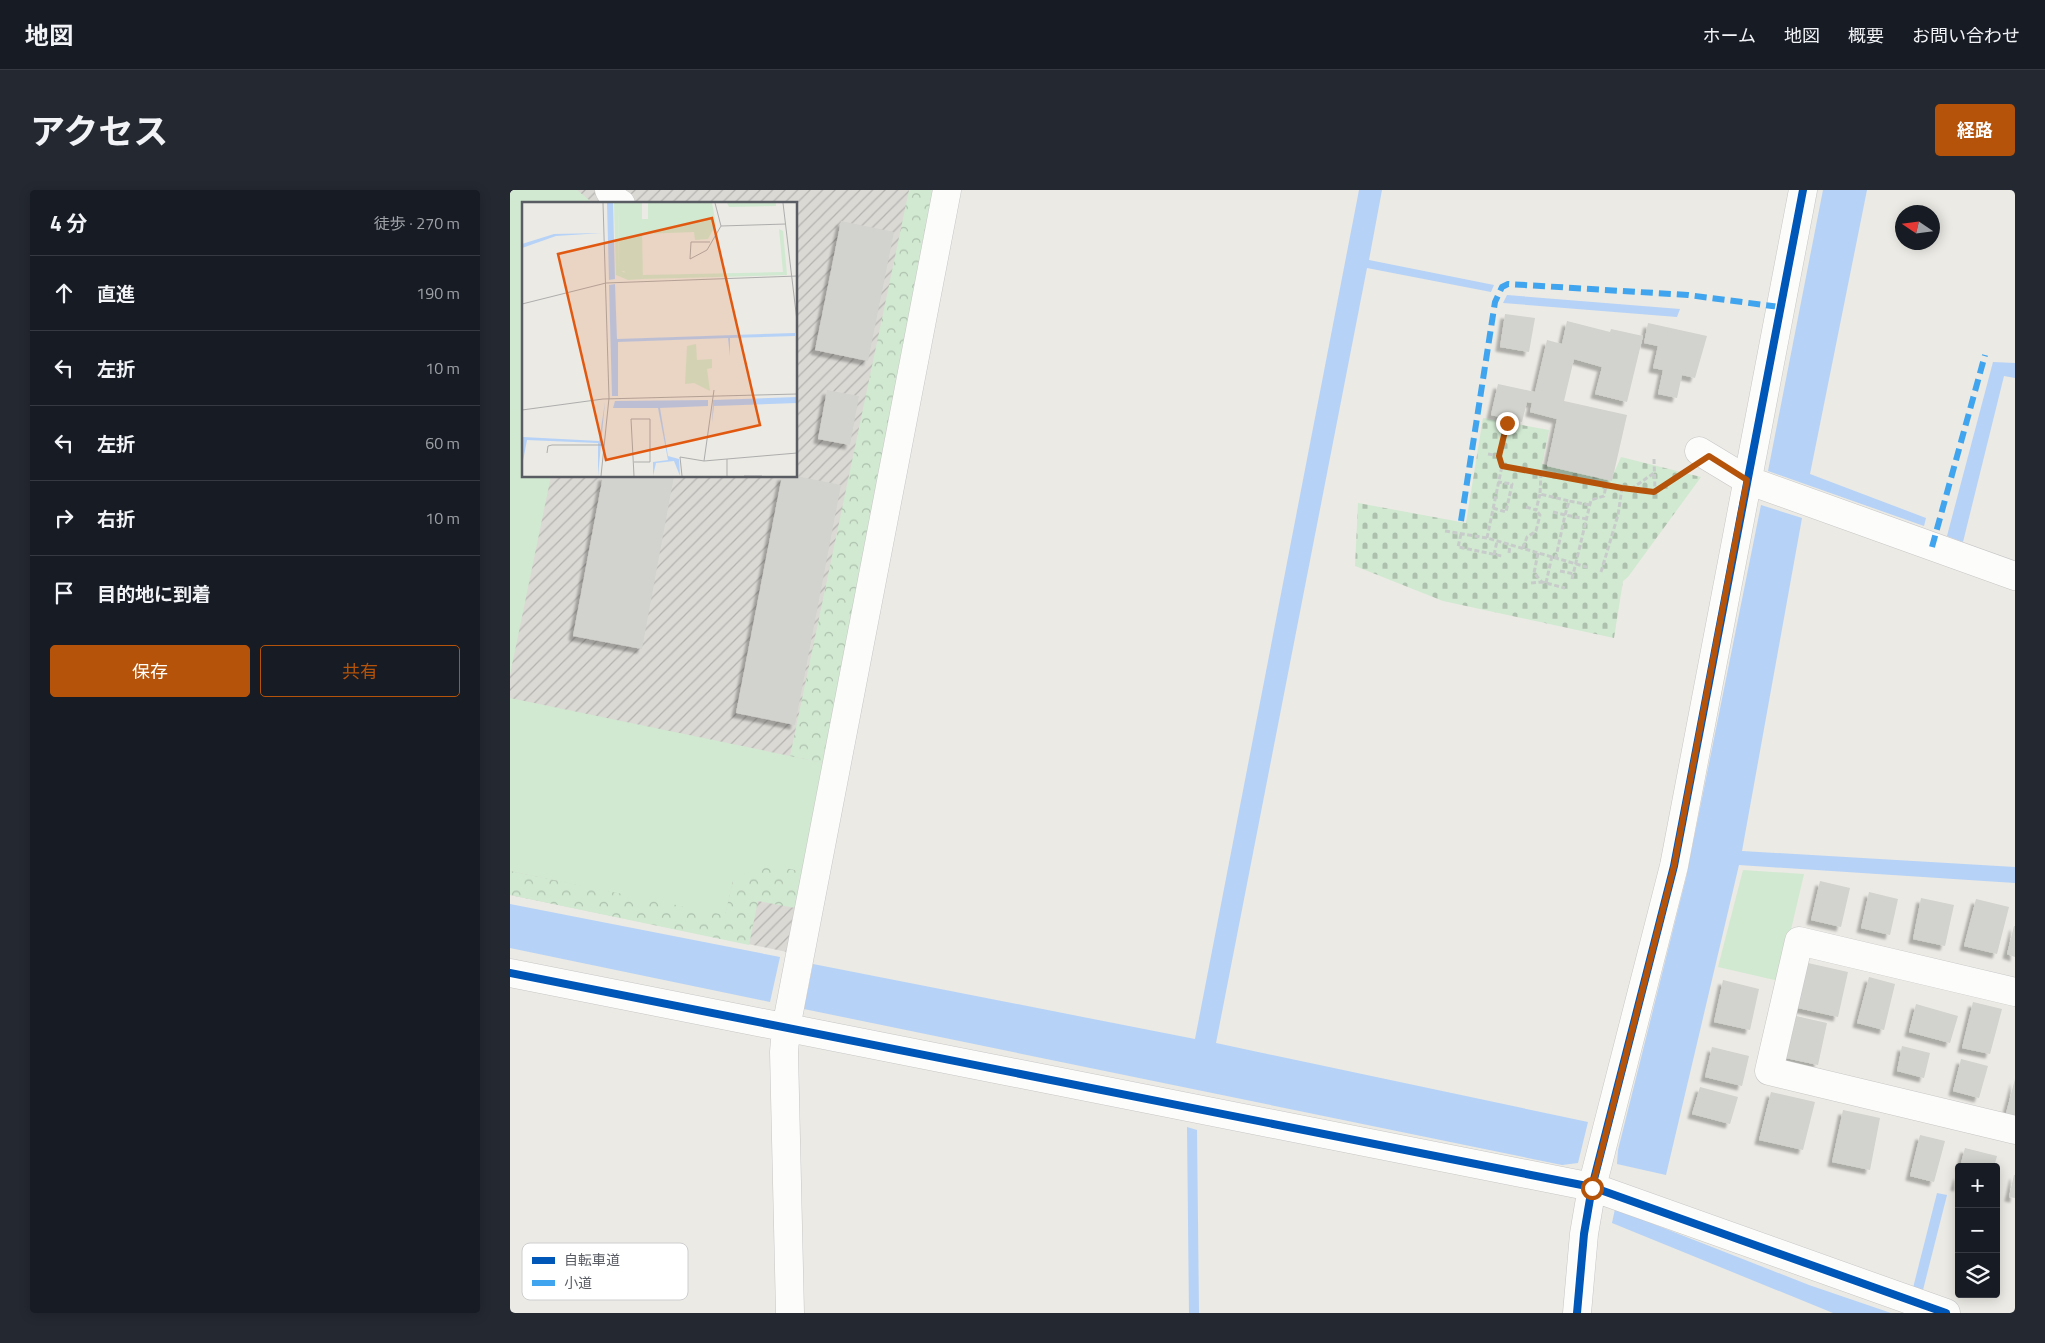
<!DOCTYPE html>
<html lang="ja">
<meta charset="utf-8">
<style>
:root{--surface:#171b24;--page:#242831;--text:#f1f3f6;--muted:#9ea1a6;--line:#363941;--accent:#b45309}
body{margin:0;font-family:"Titillium Web","Noto Sans JP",sans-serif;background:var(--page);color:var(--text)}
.controls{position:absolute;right:15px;bottom:15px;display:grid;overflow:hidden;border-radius:5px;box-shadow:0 2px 12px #0003}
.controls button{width:45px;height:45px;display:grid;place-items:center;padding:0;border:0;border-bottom:1px solid var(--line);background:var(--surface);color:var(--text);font:25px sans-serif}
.compass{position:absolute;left:1385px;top:15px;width:45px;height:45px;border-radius:50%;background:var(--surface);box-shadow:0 2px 12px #0003;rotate:283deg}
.stop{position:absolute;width:15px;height:15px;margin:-11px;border:4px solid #b45309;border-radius:50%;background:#fff}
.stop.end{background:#b45309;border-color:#fff;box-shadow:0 1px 5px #0008}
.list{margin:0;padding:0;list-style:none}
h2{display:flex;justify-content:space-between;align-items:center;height:65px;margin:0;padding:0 20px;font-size:21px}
h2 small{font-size:16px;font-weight:400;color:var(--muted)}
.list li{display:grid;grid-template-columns:32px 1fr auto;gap:15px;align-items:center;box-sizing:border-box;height:75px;padding:0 20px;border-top:1px solid var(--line)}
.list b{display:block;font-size:19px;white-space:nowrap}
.list em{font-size:16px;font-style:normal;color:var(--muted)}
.actions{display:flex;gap:10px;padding:15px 20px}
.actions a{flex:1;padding:11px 0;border:1px solid var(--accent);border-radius:5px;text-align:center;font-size:18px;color:var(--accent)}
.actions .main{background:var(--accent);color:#fff}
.icon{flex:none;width:28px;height:28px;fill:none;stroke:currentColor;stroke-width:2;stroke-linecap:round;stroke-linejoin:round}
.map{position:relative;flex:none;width:1505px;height:1123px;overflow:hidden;border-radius:5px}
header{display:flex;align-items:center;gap:30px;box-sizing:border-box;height:70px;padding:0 25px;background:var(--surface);border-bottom:1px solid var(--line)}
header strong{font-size:24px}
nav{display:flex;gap:28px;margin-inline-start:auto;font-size:18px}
.intro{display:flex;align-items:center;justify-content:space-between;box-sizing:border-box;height:120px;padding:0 30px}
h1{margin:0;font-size:35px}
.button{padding:12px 22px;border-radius:5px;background:var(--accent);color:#fff;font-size:18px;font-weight:700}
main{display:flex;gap:30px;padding:0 30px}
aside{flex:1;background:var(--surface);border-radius:5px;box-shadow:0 2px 12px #0003}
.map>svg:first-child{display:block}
</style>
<header>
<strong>地図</strong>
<nav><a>ホーム</a><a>地図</a><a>概要</a><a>お問い合わせ</a></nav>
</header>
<div class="intro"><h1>アクセス</h1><a class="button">経路</a></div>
<main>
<aside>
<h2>4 分<small>徒歩 · 270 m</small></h2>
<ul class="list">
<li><svg class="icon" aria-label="ahead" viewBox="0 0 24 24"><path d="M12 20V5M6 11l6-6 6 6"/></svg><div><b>直進</b></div><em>190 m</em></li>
<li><svg class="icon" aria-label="left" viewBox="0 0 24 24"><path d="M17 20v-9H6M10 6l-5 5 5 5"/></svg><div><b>左折</b></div><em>10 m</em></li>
<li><svg class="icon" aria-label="left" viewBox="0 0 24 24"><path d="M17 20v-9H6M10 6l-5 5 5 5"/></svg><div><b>左折</b></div><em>60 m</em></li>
<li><svg class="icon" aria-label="right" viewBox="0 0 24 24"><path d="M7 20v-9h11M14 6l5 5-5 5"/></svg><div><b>右折</b></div><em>10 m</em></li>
<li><svg class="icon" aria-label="arrive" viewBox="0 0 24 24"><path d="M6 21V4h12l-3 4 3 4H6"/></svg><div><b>目的地に到着</b></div></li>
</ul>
<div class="actions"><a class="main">保存</a><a>共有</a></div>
</aside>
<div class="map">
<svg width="1505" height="1123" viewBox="0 0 1505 1123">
<defs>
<pattern id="industrial-furrows" width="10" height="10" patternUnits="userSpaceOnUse" patternTransform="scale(1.25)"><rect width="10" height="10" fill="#dbd9d4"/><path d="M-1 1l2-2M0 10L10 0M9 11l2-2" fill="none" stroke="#b5b3b0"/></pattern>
<pattern id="forest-crowns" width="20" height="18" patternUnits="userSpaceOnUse" patternTransform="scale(1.25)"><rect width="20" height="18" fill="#d1e9d1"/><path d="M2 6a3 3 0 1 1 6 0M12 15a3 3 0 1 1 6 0" fill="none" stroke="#adc0ad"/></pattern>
<pattern id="cemetery-stones" width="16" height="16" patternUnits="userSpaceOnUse" patternTransform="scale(1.25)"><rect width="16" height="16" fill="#d1e9d1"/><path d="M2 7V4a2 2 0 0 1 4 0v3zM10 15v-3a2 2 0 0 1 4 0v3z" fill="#adc0ad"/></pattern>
<filter id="shadow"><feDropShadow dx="-4.5" dy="4.5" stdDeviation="1" flood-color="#0004"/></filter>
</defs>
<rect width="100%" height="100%" fill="#ebeae4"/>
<path fill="url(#industrial-furrows)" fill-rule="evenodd" d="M0,0H426L277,762L0,705ZM14,14H286V286H14Z"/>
<path fill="#d1e9d1" d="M0,0H67L84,14H14V286H41L0,485Z
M0,508L314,573L293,682L254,674L223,691L215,726L0,681Z
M1233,680L1294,684L1269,791L1208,777Z"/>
<path fill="url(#forest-crowns)" d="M399,0H426L314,573L280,566Z
M254,673L293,682L285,718L248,711L239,755L0,705V681L215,725L223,691Z"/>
<path fill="url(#cemetery-stones)" d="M973,228L1039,240L1032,274L1102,287L1111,267L1191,287L1118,387L1113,391L1104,448L933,411L845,376L848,313L956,333Z"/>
<path fill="#b6d2f7" d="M849,0H872L859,70L984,95L981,102L857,78L706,853L1078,932L1068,973L1052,975L294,819L303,774L685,849Z
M1313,0H1357L1300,284L1416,328L1414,336L1258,281Z
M997,105L1170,119L1167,127L993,113Z
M1483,172L1505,173V188L1494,186L1453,352L1437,346Z
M1251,315L1292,328L1232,661L1505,677V693L1229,675L1156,985L1107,974L1108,960L1176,688Z
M0,714L270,767L260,812L0,758Z
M677,937L687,940L689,1123H679Z
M1427,1003L1437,1005L1413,1100L1403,1098Z
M1105,1019L1299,1095L1381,1123H1323L1102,1033Z"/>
<path fill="#d2d2ce" filter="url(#shadow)" d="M331,31L384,42L358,171L305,160Z
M995,124L1025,128L1019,162L990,157Z
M1057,131L1100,142L1101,139L1133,146L1117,212L1085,204L1092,177L1064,169L1054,211L1117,225L1102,291L1037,276L1047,229L1020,222L1022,213L1017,212L1012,232L981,225L988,194L1025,202L1037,150L1052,154Z
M1138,133L1197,146L1185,188L1172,185L1167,208L1148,204L1153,180L1143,178L1148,156L1134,153Z
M317,200L349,206L340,255L308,249Z
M93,286H164L132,459L63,446Z
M272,286H286L331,295L285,535L226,523Z
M1310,691L1340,698L1331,737L1301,730Z
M1359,702L1388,709L1380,745L1351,738Z
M1411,708L1444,715L1435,756L1403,749Z
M1466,709L1499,717L1487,764L1454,756Z
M1504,736H1505V767L1497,764Z
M1298,773L1338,782L1328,827L1288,818Z
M1359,787L1385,794L1374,840L1347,833Z
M1213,790L1249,799L1240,840L1204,832Z
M1463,812L1492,819L1480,864L1452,858Z
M1406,814L1448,826L1440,853L1399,842Z
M1286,826L1317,833L1308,875L1276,868Z
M1392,856L1420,863L1414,888L1387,881Z
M1202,857L1239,866L1232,896L1195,887Z
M1451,869L1478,876L1469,908L1443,901Z
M1505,889V929L1495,927Z
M1190,897L1228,907L1220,934L1182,924Z
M1261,902L1305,912L1293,960L1249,950Z
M1333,920L1370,928L1360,980L1322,972Z
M1410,945L1435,951L1424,992L1400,986Z
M1455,958L1487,966L1484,977H1450Z
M1448,985H1449V997L1445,996Z
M1504,985H1505V1008L1499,1007Z"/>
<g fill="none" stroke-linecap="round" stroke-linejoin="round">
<defs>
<path id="minor" d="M99,0L104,9L111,14
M1189,261L1237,290L1505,386
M0,783L1082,997L1436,1123
M1505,802L1289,751L1259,881L1505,940
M280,1123L274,862L276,838L437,0
M1067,1123L1074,1044L1082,997L1164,676L1293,0"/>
</defs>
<use href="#minor" stroke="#c7c6c6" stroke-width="29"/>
<path stroke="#c7ccca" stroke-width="3" stroke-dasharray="5 2.5" stroke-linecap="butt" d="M978,264L989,266
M1144,269L1145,300
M992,276L989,266L997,233
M1031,283L1030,304L1059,311
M1121,299L1144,283
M1016,317L1026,320L1030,304
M983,318L996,322L1002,294L988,292
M1043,322L1055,325L1046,367
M1077,329L1055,325L1059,311L1080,315
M935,341L977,348L1080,378
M951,344L948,357L992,366
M977,348L992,276L1143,302L1173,283
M1013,358L1017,347L1026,341L1030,325L1026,320
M999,363L1000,355
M1028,363L1024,383L1032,392L1055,398
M984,365L987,351
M1050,381L1064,384
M1091,382L1108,325L1112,298
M1062,389L1081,310L1094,306L1096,295
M1021,393L1032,392
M1036,393L1042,366"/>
<use href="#minor" stroke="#fcfcfb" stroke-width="28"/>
<path stroke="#40a5ee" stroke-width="6" stroke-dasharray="12 6" stroke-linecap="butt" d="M951,331L985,112L992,97L998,94L1178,105L1270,117
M1422,357L1475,165"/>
<defs>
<path id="cycleway" d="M0,783L1082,997L1436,1123
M1067,1123L1074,1044L1082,997L1164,676L1293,0"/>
</defs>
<use href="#cycleway" stroke="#fff" stroke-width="11"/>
<use href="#cycleway" stroke="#0057b8" stroke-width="8"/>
</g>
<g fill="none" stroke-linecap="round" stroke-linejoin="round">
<path stroke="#b45309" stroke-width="6" d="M997,233L989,266L992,276L1112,298L1144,302L1199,266L1237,290L1164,676L1082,998"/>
</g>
<g transform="translate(12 12)">
<rect width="275" height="275" fill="#ebeae4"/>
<path d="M96,1H120V17H126V1H190L194,22L186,37L173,38L172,30L120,32L121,77L106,78L102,69H97ZM205,1H254V4L207,5Z" fill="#d1e9d1"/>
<path d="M92,1H96L97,68L106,72V78L94,73ZM257,27L261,29L265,73L121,77V73L261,70Z" fill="#d1e9d1"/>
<path d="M174,142L175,158L190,157V166L185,167L188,189L172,181L163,182L165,144Z" fill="#d1e9d1"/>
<path d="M85,1H91L93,77L87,78ZM80,31L34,34L0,46V42L32,32ZM93,82L95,137L273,131V134L208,136V154L206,136L96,140V194H90L87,83ZM275,195V201L192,204L190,221L191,198ZM186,198V204L138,206L146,254L157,257L158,274L152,259L134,261L131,274V260L146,258L136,206H91L93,199ZM83,200L76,274V241L5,238L1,259V235L77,239Z" fill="#b6d2f7"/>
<path fill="none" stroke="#adadad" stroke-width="1" d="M193,1L199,24M261,1L275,119M188,40H169L168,57L185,48L199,24L264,22M0,102L84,81L275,74M192,188L182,259L205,257V274M0,208L81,197L275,192M25,251L26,244L30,243H82M205,257L275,251M79,274L87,196L81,1M112,274L109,217H128V260H112M160,274L158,255L182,259M222,274H240"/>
<path fill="#e15910" fill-opacity="0.15" stroke="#e15910" stroke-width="2.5" d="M190,16L238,223L84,258L36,52Z"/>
<rect width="275" height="275" fill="none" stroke="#5a5c64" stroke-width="2.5"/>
</g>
<rect x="12" y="1053" width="166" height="57" rx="8" fill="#fff" stroke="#ceced0" stroke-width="1"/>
<rect x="22" y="1067" width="23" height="7" fill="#0057b8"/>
<rect x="22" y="1090" width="23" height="6" fill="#40a5ee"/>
<g font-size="14" fill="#5a5c64">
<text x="54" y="1075">自転車道</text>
<text x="54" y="1098">小道</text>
</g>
</svg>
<div class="controls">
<button>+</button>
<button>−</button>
<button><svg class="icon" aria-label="layers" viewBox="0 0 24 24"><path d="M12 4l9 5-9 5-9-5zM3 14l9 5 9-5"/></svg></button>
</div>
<svg class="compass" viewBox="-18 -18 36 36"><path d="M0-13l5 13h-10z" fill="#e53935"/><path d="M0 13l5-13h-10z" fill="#9ea1a6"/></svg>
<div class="stop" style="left:1082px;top:998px"></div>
<div class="stop end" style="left:997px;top:233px"></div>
</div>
</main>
